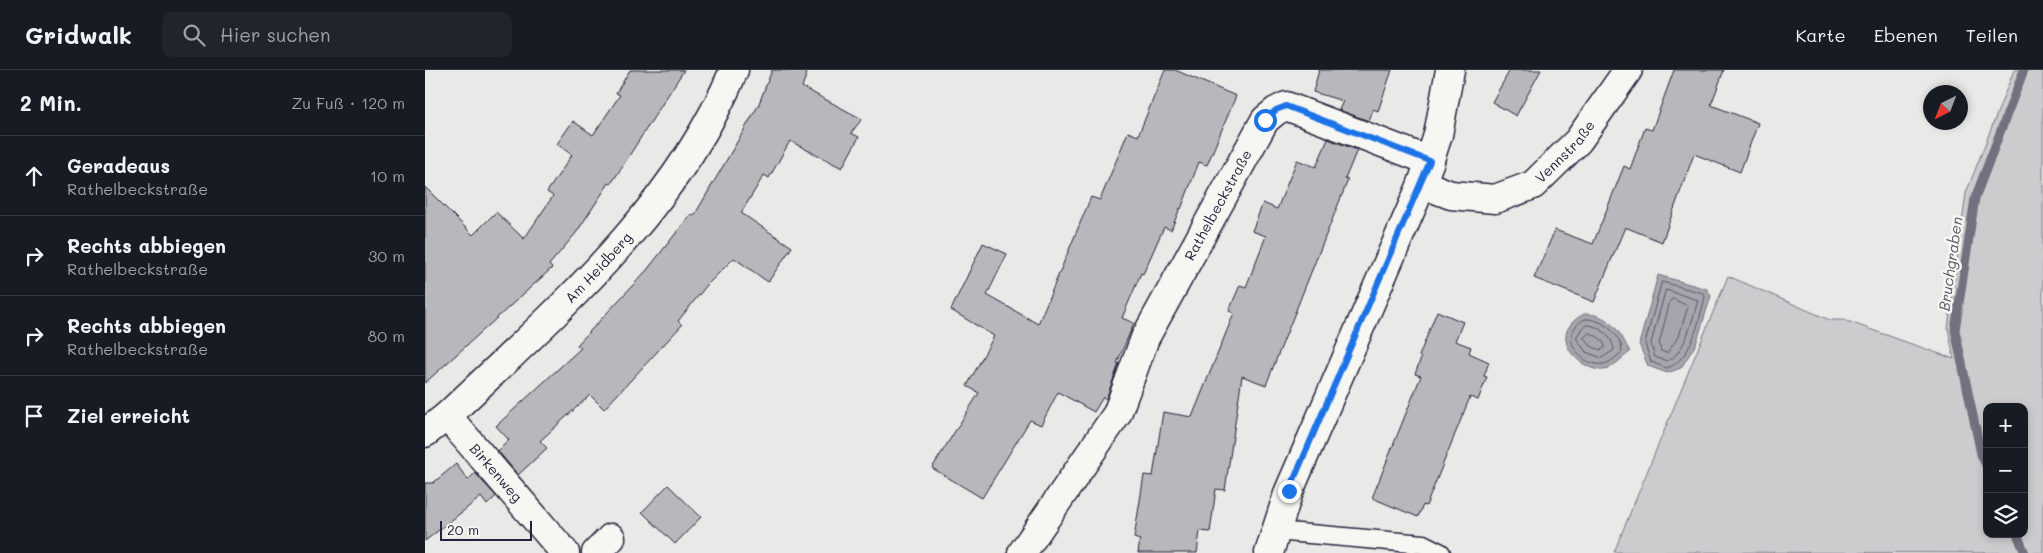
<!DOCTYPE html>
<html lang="de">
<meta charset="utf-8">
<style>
:root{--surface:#171b24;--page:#20242c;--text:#f1f3f6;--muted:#9ea1a6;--line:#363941}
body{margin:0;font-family:Mali,sans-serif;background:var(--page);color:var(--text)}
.controls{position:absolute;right:15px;bottom:15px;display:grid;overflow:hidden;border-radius:10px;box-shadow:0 2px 8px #0003}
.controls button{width:45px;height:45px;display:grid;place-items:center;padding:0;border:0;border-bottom:1px solid var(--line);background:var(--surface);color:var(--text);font:25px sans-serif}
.compass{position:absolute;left:1498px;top:15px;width:45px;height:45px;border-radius:50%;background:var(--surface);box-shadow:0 2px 8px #0003;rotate:222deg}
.scale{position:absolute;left:15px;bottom:12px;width:92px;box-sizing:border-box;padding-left:5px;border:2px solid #22223b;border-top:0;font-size:14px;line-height:18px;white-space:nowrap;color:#22223b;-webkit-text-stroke:4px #f6f6f2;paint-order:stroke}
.stop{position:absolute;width:15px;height:15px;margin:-11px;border:4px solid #1a73e8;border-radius:50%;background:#fff}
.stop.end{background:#1a73e8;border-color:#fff;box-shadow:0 1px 5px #0008}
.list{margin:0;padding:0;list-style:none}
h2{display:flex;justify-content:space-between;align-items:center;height:65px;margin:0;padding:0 20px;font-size:21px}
h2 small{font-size:16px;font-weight:400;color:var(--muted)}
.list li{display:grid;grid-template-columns:32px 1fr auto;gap:15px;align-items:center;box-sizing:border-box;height:80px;padding:0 20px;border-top:1px solid var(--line)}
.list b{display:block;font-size:19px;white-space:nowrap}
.list p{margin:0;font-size:16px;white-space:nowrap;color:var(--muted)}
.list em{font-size:16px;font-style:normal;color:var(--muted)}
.icon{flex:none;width:28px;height:28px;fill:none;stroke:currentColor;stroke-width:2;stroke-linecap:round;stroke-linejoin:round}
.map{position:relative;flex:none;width:1618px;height:483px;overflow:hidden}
header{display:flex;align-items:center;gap:30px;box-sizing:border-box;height:70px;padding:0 25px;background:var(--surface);border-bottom:1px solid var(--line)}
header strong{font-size:24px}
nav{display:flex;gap:28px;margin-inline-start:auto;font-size:18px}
.search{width:350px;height:45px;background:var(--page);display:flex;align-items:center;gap:12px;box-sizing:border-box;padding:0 18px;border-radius:10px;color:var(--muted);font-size:19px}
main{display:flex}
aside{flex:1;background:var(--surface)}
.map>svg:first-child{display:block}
</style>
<header>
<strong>Gridwalk</strong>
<div class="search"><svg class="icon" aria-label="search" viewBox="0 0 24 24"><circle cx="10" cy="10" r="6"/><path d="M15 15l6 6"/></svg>Hier suchen</div>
<nav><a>Karte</a><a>Ebenen</a><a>Teilen</a></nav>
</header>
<main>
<aside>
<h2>2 Min.<small>Zu Fuß · 120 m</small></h2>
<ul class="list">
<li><svg class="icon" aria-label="ahead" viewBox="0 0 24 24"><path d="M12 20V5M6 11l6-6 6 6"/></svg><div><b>Geradeaus</b><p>Rathelbeckstraße</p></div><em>10 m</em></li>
<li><svg class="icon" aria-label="right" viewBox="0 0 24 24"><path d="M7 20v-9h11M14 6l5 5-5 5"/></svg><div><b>Rechts abbiegen</b><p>Rathelbeckstraße</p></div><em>30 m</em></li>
<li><svg class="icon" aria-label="right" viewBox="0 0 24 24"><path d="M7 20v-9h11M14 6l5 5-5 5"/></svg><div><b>Rechts abbiegen</b><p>Rathelbeckstraße</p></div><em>80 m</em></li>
<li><svg class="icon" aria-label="arrive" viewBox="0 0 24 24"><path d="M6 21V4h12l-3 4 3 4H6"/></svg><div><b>Ziel erreicht</b></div></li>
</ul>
</aside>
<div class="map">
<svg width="1618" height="483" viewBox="0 0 1618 483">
<rect width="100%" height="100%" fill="#e9e9e7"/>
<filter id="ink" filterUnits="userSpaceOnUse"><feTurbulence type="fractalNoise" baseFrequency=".02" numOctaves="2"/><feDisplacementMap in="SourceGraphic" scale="10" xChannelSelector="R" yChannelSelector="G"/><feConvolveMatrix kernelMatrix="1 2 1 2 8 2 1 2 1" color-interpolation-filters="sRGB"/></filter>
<g filter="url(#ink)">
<path fill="#ccccce" stroke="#777784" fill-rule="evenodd" d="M1589,0H1618V483L1189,482L1303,206L1405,250H1419L1529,289L1523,258L1541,123ZM1562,337H1599V464H1562Z"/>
<path fill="#a5a5ac" stroke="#71717f" d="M1233,205L1282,219L1286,226L1271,274L1256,298L1242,303L1223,296L1214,274Z
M1159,244C1184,243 1195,262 1205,282C1198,287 1190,295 1183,299C1162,307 1115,267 1159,244Z"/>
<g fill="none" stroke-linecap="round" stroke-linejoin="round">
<path stroke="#565668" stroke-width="1" d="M1237,212L1278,223L1280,227C1274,250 1267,290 1242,298L1226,292L1220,274Z
M1241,220L1273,230C1268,247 1260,285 1242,291L1230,287L1226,274Z
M1248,229L1263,236L1254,266L1242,283L1236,281L1234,274L1245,231Z
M1160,249C1177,248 1197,265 1197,282C1192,286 1184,294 1178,294C1154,297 1131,264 1160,249Z
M1162,255C1175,255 1188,268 1189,280L1177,288L1161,282L1151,268L1157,258Z
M1164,263C1171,265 1180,270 1180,278L1175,280L1166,276L1159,268Z"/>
<path stroke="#71717f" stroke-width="9" d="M1562,397L1556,384L1530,260L1550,128L1599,0
M1592,464L1600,483"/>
</g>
<path fill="#b8b8bc" stroke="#22223b" d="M205,0H259L186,114L184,113L151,163L124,195L127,198L0,313V117L48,165L71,142L99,169L128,126L122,122L147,85L132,74L148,51L168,65L195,25L191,23Z
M347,0H383L377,17L437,49L426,63L434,67L417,98L365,71L344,108L339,105L316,143L367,177L343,212L309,188L282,215L253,251L257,255L179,339L165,325L115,371L122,378L93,405L73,381L84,370L71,356L156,278L152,275L222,200L266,144L269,146L333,36Z
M740,0H750L811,26L782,95L774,92L756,139L755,138L746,160L739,157L718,204L716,203L697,248L709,253L692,293L694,294L681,329L678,327L669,342L633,322L616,355L605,350L557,428L507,398L554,323L542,316L569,266L526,240L558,173L582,184L562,225L613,254L666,127L675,130L703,62L713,66Z
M894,0H967L953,41L948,39L944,51L914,40L918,31L888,22Z
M1085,0H1116L1091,46L1067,32Z
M1249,0H1299L1286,35L1333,53L1315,102L1269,84L1237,172L1200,157L1169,232L1109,208L1130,160L1168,174L1199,96L1205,99L1220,58L1227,60Z
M903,69L932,80L920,109L923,110L841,315L817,306L800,420L791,419L785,462L775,461L772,483H713L715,470L709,468L719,405L728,406L738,342L767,347L809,243L804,241L815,215L821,217L841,166L827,161L838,133L852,139L872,90L891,97Z
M1012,241L1038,252L1030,271L1046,277L1044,283L1064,292L1059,306L1062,307L1053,330L1045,327L1001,436L998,435L993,447L947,428L996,306L990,304L996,288L994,286Z
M31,394L43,410L50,403L71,426L62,435L56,427L0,471V413H8Z
M243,415L276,447L250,474L217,442Z"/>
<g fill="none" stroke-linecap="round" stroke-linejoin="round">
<defs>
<path id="lane" d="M851,461L998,474L1016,483"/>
<g id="street">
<path id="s1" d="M997,114L1026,125L1070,129L1108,115L1153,71L1203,0"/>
<path id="s2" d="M22,346L140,483"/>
<path id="s3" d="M0,363L22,346C130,243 251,140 309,0"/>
<path d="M171,483L186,468"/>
<path id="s4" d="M597,483L692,344L720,268L840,50L851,41L861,36L1005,91"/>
</g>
<path id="secondary" d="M844,483L864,421L997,114L1013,65L1025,0"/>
</defs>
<use href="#lane" stroke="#22223b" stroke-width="21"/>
<use href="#street" stroke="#22223b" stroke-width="31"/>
<use href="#secondary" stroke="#22223b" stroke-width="31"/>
<use href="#lane" stroke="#f6f6f2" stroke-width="18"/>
<use href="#street" stroke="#f6f6f2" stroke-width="28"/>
<use href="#secondary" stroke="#f6f6f2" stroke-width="28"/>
</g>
</g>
<g fill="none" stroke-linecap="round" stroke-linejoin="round" filter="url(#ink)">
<path stroke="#1a73e8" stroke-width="6" d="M840,50L851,40L861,36L1005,91L864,421"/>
</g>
<g text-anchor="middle" stroke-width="5" stroke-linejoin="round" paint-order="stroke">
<g font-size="14" fill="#22223b" stroke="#f6f6f2">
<text dy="5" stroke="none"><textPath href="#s1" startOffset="162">Vennstraße</textPath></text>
<text dy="5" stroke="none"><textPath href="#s4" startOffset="401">Rathelbeckstraße</textPath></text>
<text dy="5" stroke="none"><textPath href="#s3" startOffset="240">Am Heidberg</textPath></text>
<text dy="5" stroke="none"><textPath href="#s2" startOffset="75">Birkenweg</textPath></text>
</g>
<g font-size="15" font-style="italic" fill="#565668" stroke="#f6f6f2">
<text transform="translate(1526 194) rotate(-82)" y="5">Bruchgraben</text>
</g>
</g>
</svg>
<div class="controls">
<button>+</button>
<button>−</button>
<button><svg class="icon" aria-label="layers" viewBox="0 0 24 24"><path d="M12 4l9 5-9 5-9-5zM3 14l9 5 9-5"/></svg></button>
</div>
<svg class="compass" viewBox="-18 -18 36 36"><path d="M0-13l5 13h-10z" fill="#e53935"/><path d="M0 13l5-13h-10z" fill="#9ea1a6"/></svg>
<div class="scale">20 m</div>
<div class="stop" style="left:840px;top:50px"></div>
<div class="stop end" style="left:864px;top:421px"></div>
</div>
</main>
